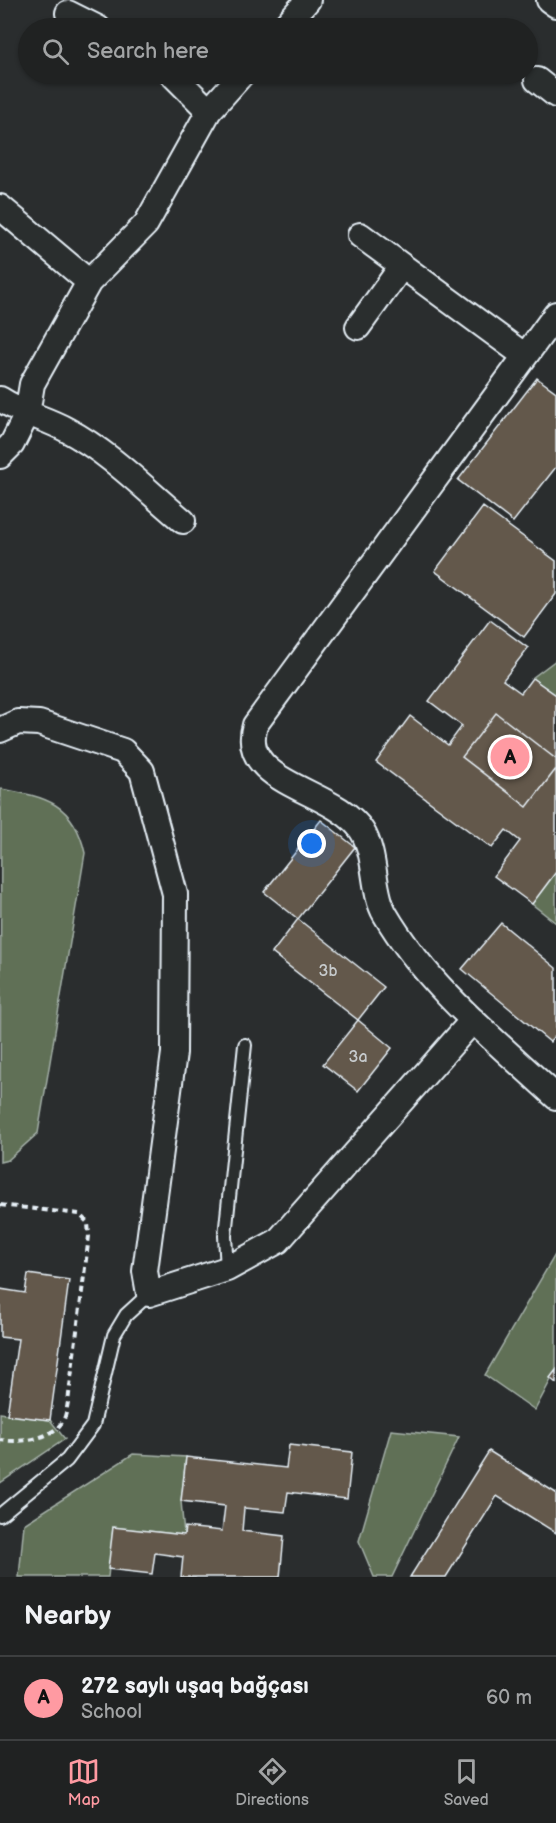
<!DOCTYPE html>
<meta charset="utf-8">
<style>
:root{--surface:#202222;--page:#2d2f2f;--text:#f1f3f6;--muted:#a2a4a5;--line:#3d3f40;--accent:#ff9aa2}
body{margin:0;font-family:"Balsamiq Sans",sans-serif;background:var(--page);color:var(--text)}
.you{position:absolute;left:312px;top:844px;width:21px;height:21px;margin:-15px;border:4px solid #fff;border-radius:50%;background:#1a73e8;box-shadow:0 0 0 9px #1a73e833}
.badge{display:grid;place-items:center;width:39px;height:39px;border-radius:50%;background:var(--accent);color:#111;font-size:20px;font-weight:700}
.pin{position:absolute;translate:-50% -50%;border:3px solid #fff;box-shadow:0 2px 6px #0006}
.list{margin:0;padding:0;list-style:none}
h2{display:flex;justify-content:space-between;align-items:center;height:78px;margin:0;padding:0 24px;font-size:26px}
h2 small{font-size:20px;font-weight:400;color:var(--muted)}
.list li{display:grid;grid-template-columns:39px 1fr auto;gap:18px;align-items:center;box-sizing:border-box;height:84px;padding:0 24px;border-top:2px solid var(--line)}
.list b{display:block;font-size:22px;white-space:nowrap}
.list p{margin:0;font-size:20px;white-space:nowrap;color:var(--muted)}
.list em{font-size:20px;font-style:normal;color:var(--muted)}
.icon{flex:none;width:33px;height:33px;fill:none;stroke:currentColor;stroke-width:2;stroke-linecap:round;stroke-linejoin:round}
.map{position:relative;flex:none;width:556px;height:1577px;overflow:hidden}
.search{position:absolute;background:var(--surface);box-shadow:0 2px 4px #0004;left:18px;right:18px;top:18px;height:66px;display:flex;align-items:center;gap:15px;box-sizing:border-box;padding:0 21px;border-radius:33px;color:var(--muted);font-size:22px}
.sheet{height:162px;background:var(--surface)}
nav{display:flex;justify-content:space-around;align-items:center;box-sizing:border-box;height:84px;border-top:2px solid var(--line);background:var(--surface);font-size:16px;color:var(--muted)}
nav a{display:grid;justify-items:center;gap:3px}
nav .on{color:var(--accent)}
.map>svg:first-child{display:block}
</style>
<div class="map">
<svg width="556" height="1577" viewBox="0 0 556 1577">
<rect width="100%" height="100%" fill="#2a2d2e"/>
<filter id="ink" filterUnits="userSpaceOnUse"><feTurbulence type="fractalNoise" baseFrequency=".0167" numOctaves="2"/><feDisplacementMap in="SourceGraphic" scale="12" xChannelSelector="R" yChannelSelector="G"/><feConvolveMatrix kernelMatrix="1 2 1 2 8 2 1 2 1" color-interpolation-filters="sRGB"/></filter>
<g filter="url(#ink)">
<path fill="#606f57" stroke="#a4b0a8" stroke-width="1.5" d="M556,660V695L532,678Z
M1,789C46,797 74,803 85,853L38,1133L8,1160L0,1162Z
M556,872V923L532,904Z
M556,1253V1370L535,1410L485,1375Z
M0,1413L50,1420L65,1439L0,1483Z
M391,1430L459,1437L392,1577H374L359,1541Z
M133,1454L186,1457L181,1501L184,1535L113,1527L108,1577H19L24,1524Z"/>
<path fill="#64594c" stroke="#e8f1f8" stroke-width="1.5" d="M537,378L556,392V467L513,522L458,480Z
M483,507L556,561V594L524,637L435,571Z
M490,620L528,648L503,680L521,693L532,678L556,695V759L496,713L462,757L527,807L556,769V872L532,904L494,876L520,841L506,830L492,848L376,762L410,716L448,745L462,726L429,701Z
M490,620L528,648L503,680L521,693L532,678L556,695V872L532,904L494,876L520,841L506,830L492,848L376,762L410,716L448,745L462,726L429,701Z
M321,820L355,847L298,919L264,892Z
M298,919L384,987L358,1020L272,953Z
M501,923L556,968V1035L550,1042L462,969Z
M358,1020L392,1048L358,1091L323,1064Z
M28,1274L69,1280L50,1420L7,1415L18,1339L0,1337V1289L25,1293Z
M556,1370V1383L550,1378Z
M289,1445L352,1452L347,1499L288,1492L285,1512L244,1508L242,1531L284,1536L280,1577H181L183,1557L155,1553L152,1574L108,1569L113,1527L184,1535L185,1527L222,1531L225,1506L181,1501L186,1457L286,1468Z
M489,1451L556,1493V1533L497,1496L446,1577H410Z"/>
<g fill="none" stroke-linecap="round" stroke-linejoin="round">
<defs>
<path id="service" d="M227,1269L225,1236L245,1045
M0,1515L67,1460L93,1425L114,1335L126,1315L149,1294"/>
<path id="minor" d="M549,0L556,5
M68,13L98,28
M283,28L308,0
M172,74L209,111
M537,80L556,95
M0,207L89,282
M360,235L525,356
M556,314L255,725C237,785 336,789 362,831C377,855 372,892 385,914C427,986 496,1041 556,1097
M358,327L402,266
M0,399C21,413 45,418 67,430C110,453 146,490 183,521
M0,456L12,444L27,414L32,384L89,282L146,224L209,111L242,74
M0,730L18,722L39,723L123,751L142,771L175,894L174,1053L145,1271L149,1294L227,1269L278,1241L473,1020"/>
</defs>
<use href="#service" stroke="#e8f1f8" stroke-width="16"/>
<use href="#minor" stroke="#e8f1f8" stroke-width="28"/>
<path stroke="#e8f1f8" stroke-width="4" stroke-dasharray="6 4.5" stroke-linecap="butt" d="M0,1205L79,1214L88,1223L89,1236L68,1402C67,1407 66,1416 63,1421C51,1440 20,1443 0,1440"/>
<use href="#service" stroke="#2a2d2e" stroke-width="12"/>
<use href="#minor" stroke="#2a2d2e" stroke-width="24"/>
</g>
</g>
<g text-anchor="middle" stroke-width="6" stroke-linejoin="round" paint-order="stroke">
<g font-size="16" fill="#c7cbcd">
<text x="328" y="976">3b</text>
<text x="358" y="1062">3a</text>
</g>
</g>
</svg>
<div class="you"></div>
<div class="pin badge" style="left:510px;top:757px">A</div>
<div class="search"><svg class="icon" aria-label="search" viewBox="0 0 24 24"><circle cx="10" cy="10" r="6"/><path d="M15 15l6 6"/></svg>Search here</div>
</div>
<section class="sheet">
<h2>Nearby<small></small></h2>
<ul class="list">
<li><span class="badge">A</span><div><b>272 saylı uşaq bağçası</b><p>School</p></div><em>60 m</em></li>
</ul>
</section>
<nav>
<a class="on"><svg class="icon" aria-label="map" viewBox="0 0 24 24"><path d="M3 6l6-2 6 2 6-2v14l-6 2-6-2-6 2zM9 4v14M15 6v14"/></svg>Map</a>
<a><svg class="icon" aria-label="directions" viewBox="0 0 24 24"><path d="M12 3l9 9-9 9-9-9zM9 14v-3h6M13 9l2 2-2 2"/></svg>Directions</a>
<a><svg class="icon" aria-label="saved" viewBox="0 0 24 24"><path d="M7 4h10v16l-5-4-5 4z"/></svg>Saved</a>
</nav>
